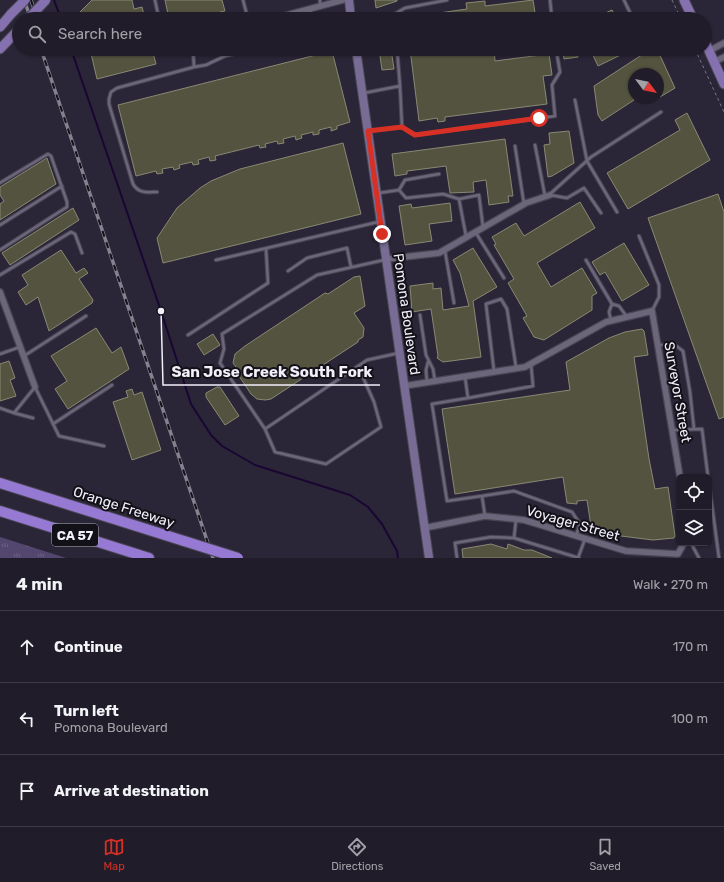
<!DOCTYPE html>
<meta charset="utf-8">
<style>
:root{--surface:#201c29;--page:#2d2935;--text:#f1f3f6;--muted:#a2a1a8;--line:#3d3a46;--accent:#d93025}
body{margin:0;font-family:Rubik,sans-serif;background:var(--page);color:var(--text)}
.controls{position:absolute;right:12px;bottom:12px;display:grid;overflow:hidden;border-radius:6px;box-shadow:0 1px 3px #0004}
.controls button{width:36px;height:36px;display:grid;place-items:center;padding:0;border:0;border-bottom:1px solid var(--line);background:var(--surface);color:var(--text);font:20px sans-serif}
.compass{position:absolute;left:628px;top:68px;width:36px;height:36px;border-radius:50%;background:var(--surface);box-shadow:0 1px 3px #0004;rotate:122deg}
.stop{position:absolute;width:12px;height:12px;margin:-9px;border:3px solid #d93025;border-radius:50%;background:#fff}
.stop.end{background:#d93025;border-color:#fff;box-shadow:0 1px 4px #0008}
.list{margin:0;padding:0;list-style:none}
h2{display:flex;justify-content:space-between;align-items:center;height:52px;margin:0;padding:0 16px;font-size:17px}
h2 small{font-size:13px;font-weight:400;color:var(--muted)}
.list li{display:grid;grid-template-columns:26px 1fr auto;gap:12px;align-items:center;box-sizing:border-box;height:72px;padding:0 16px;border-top:1px solid var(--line)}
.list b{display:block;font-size:15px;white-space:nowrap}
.list p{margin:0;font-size:13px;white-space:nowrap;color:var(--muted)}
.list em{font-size:13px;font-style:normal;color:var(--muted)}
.icon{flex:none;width:22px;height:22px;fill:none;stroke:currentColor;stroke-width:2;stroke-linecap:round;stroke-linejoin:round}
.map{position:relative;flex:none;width:724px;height:558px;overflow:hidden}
.search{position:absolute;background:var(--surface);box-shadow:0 1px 3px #0004;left:12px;right:12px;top:12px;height:44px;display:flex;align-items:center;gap:10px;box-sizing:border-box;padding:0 14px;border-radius:22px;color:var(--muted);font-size:15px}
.sheet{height:268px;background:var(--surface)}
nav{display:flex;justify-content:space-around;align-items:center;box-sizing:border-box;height:56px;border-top:1px solid var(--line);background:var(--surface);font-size:11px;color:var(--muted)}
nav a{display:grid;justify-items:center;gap:2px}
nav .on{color:var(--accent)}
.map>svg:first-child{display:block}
</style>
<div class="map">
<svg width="724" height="558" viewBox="0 0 724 558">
<defs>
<pattern id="grass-tufts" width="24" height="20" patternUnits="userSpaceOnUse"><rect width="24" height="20" fill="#53476f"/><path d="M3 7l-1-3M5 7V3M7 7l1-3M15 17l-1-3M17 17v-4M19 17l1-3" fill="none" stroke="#6c6284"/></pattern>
</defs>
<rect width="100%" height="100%" fill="#2b2637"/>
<path fill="url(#grass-tufts)" d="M0,537L66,558H0Z"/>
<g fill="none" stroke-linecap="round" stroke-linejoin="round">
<path stroke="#190632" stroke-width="2" d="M54,0L61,19
M71,49L161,311L191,404L211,435L222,446L255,465L350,495L368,507L382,524L397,551L398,558"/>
</g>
<path fill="#53533f" stroke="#888973" d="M92,0H132L134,9L142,7L145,19H82L80,12Z
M165,0H222L225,11L220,12L222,17L215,19H169Z
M375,0H397V1L376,8Z
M533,0L536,19H418V16L467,9L466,3L485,1V6Z
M612,10L617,19H592Z
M90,49H152L156,64L97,79Z
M379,49H391L394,69L382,70Z
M410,49H494L495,61L549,54L552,75L543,76L547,104L445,117V121L438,122L437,118L419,121Z
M590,49H633L598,66Z
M651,49H657L675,88L660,97L658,94V74H634V100L602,121L598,115L594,86Z
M332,51L350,122L337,126V129L331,131V127L319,130V134L313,135V132L301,135L302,138L296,140L295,136L283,139L284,143L278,144L277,141L265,144L266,147L260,148L259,145L215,156L216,160L210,161L209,157L198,160L199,164L193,165L192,162L179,165L180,168L174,170L173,167L162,169L163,173L157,174L156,171L136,176L118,105Z
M577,51L578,57L564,59L563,53Z
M687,113L710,160L628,209L607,173L680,130L675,120Z
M569,131L574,163L552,176L548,177L544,145L550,144L549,133Z
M505,139L513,196H508L509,202L489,205L486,180L473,182L474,192L450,193L446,166L407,171V174L395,176L392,154Z
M343,143L361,214L163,263L157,238L177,208L200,188L211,181L240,169Z
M47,158L56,184L0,220V204L4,201L0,195V187Z
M718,194L724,212V417L719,419L648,218Z
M580,202L595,228L537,263L551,287L582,268L597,293L592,296V310L544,340L534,337L523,318L527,316L508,283L514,279L494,245L496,244L492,237L516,223L524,236Z
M450,203L452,221L429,224L432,241L405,245L399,206L411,204L412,208Z
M73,208L79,220L10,265L2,253Z
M624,243L649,285L622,301L605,272L600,275L592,262Z
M473,248L497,287L473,301L481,357L443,362L437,358L438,356L431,309L412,312L410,286L433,283V289L441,288L443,310L469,306L460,273L453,260Z
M61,250L76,273L84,268L88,273L79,279L93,300L92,303L49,331L38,297L26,305L18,292L28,285L22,275Z
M360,276L365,306L354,313L364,328L363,337L358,340V342L271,399L265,400L257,399L251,394L235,370L236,367L233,363L235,354L245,346L325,293L328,294L354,277Z
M96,328L112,353L121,347L129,369L68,409L55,389L67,381L51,356Z
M642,329L644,331L648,355L634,357L649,459L655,489L668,487L675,536L674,538L653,540L621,536L591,526L587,500L577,501V504L567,503L563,477L455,494L442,409L570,390L566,362L609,338L625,332Z
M213,334L220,345L204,355L197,344Z
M9,361L15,378L10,380L16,396L0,401V364Z
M217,387H220L239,416L225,425L206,397V393Z
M132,389L134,395L142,392L161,450L132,460L113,402L128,397L126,391Z
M491,544L507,549L508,544L524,550H532L552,558H463L462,549Z"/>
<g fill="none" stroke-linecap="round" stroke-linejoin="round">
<defs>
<path id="lane" d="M155,0L159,19
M243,0L248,19
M550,0L552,19
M624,0L633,19
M320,6V0
M310,9L312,19
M395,14V19
M386,19L405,8L447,0
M166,49V51L180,49
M193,49L194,67L206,65L225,56L255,49
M397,49L400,86
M364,93L400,86L402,127
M575,100L587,161L617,212
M369,131L402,127L415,135L555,116L552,85L560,72L556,49
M535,145L545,196
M515,146L524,204
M0,183L48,154L51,156L67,202V207L0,250
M399,190L405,180L439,174
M157,192C147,192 139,194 133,184L109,104V99L111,92L117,88L194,67
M379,193L399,190L406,198L443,194L459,199L479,195L483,227
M550,194L591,157L661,112
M550,195L567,198L584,188L601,213
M459,199L466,236
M0,225L62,186
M476,233L504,278
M639,236L659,285V297L652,311
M445,251L454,303
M216,260L378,222
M384,260L317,275L222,334L224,349L220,363L265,429L367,360L399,353
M586,260L612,304
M288,271L307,258L347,248L351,267
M0,275L71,232L75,234L82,253
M420,315L426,355L433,369L435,381
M611,320L609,312L612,304L619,306L627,317
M188,335L268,283L266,249
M658,345H675L683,351L690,392L694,429
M0,354L20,347
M24,356L86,316
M494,371L486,304L501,299L507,309L516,367
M465,377L468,398L432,404L447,501L482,496L485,516
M427,382L426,370L428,362
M468,398L533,386L531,364
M0,408L14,413L35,387L59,436L104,446
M14,413L33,418
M53,424L112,385
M265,429L275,452L326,464L381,427L374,402L358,366
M673,430L702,429L708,477
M709,483L719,558
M482,496L514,491L572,512L580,524L576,536
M514,538L516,520
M691,543L699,558
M457,558L455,543L491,537L514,538L579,558
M578,558L585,539"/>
<path id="street" d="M272,19L343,0
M709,51L724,43
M714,62L724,57
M386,259L439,253L526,203L550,195
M0,292L35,387
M404,386L525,367L606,322L652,311L680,477
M424,528L485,516L524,520L626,551L678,554L684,543"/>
<path id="secondary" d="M349,0L351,19
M356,49L429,558"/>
<path id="primary" d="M684,0L693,19
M0,27L11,14
M705,42L724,84
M0,49L19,29"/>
<path id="highway" d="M0,483L184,541
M0,511L149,558"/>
</defs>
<use href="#lane" stroke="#494553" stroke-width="4.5"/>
<use href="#street" stroke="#494553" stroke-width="8"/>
<use href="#secondary" stroke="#494553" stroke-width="10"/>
<use href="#primary" stroke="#494553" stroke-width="11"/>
<use href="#highway" stroke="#494553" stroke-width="12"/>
<path stroke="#7b7685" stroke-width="1" stroke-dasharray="3 3" stroke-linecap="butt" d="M672,0L681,19
M695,49L724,112"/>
<use href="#lane" stroke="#6b667a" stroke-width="2.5"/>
<use href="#street" stroke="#6b667a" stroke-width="5.5"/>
<use href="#secondary" stroke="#786c94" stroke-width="8"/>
<use href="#primary" stroke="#8571af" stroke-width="9"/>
<use href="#highway" stroke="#9679d2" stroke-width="10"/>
<defs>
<path id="rail" d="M24,0L31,19
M31,0L37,19
M41,49L213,558"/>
</defs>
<use href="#rail" stroke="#858190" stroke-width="3.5"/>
<use href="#rail" stroke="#131118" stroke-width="2" stroke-dasharray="6" stroke-linecap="butt"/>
<defs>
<path id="primary-bridge" d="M11,14L25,0
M28,19L46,0"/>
<path id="highway-bridge" d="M184,541L238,558"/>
</defs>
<use href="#primary-bridge" stroke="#494553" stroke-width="11" stroke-linecap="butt"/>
<use href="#highway-bridge" stroke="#494553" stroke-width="12" stroke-linecap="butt"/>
<use href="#primary-bridge" stroke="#8571af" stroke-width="9"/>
<use href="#highway-bridge" stroke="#9679d2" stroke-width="10"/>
</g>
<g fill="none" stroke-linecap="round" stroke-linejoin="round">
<path stroke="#d93025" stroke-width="5" d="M382,234L368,131L402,127L415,135L539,118"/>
</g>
<g text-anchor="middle" stroke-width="4" stroke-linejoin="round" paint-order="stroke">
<rect fill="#131118" stroke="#afacb7" stroke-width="1" x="52" y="524" width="46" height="22" rx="3"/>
<g font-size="13" font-weight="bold" fill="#f2effb">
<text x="75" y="540">CA 57</text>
</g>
<g font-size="14" fill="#f2effb" stroke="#131118">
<text transform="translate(407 314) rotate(82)" y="5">Pomona Boulevard</text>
<text transform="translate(678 392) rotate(80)" y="5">Surveyor Street</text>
<text transform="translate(124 507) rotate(18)" y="5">Orange Freeway</text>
<text transform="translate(573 523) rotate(16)" y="5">Voyager Street</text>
</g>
</g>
<path fill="none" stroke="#f2effb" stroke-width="1.5" d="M161 311L163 385H380"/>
<circle fill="#f2effb" stroke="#131118" stroke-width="1.5" cx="161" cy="311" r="4"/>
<g font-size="15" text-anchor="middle" font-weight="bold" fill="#f2effb" stroke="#131118" stroke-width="4" stroke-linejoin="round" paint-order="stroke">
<text x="272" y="377">San Jose Creek South Fork</text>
</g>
</svg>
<div class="controls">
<button><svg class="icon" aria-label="locate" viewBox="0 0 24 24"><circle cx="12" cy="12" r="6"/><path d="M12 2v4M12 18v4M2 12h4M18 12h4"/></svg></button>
<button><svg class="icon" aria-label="layers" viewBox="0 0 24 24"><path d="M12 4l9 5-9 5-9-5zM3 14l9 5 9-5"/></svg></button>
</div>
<svg class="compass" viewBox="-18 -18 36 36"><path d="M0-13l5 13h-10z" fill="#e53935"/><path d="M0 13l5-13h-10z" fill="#a2a1a8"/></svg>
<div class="stop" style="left:539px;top:118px"></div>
<div class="stop end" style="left:382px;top:234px"></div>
<div class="search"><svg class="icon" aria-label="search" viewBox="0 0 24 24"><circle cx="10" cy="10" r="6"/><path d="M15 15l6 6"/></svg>Search here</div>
</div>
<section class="sheet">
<h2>4 min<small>Walk · 270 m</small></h2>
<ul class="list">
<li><svg class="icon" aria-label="ahead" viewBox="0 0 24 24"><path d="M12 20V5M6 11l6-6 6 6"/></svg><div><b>Continue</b></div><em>170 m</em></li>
<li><svg class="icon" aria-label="left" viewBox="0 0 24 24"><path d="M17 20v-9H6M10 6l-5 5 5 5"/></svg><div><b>Turn left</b><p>Pomona Boulevard</p></div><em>100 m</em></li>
<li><svg class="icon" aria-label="arrive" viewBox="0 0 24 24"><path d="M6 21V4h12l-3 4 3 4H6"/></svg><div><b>Arrive at destination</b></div></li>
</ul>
</section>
<nav>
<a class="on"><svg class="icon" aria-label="map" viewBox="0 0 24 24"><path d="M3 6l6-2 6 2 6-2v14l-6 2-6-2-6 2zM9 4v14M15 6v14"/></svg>Map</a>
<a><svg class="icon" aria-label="directions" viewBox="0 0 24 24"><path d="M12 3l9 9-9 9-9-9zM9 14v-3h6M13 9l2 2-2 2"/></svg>Directions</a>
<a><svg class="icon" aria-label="saved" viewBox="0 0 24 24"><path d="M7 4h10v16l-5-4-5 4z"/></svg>Saved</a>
</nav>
